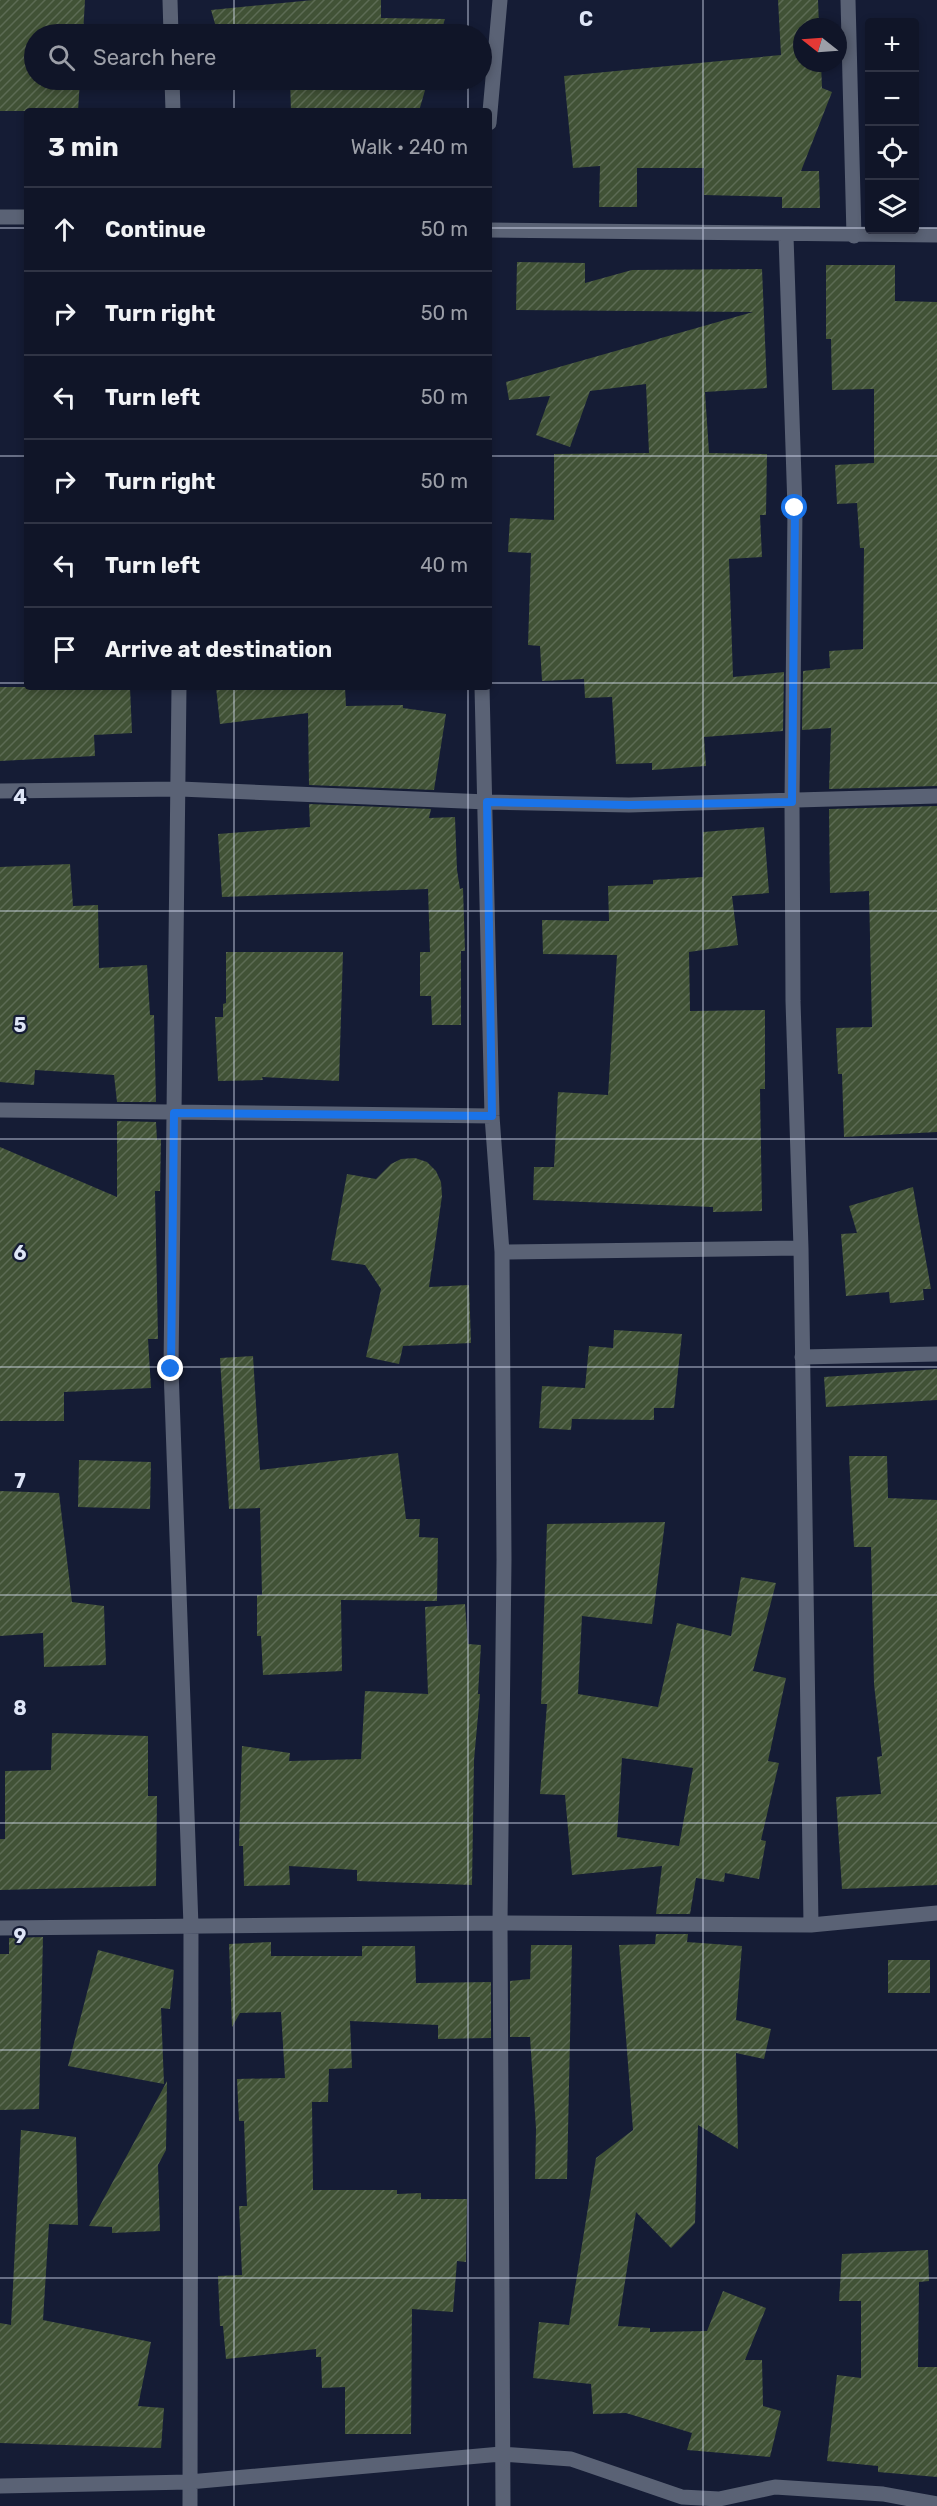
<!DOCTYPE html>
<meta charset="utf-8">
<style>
:root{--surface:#101528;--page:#191e30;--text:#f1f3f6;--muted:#9c9fa8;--line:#303445}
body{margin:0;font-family:Rubik,sans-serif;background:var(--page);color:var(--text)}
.controls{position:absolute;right:18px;top:18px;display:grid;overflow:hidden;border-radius:6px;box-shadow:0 3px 9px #0003}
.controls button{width:54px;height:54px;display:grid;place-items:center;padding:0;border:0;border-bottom:2px solid var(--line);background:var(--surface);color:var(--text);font:30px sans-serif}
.compass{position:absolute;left:793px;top:18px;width:54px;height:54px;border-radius:50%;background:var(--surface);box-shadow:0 3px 9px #0003;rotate:287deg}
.stop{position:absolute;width:18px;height:18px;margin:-14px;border:4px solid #1a73e8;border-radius:50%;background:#fff}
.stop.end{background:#1a73e8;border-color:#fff;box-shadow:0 2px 6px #0008}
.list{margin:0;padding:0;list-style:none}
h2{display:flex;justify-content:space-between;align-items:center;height:78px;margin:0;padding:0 24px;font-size:26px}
h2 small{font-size:20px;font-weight:400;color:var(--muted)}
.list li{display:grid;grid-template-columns:39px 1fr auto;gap:18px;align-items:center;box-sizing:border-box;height:84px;padding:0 24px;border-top:2px solid var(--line)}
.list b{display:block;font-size:22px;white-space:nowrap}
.list em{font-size:20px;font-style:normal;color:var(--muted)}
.icon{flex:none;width:33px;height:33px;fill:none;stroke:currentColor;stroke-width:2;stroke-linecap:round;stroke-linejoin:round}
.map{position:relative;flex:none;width:937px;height:2506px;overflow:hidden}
.search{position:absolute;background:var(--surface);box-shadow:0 3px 9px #0003;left:24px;top:24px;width:468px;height:66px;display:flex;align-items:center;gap:15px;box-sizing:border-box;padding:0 21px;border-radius:33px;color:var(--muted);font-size:22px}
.panel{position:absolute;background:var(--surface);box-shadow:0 3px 9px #0003;left:24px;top:108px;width:468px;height:582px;border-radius:6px}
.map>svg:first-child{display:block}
</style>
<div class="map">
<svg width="937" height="2506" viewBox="0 0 937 2506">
<defs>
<pattern id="building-hatch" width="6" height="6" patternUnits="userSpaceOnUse" patternTransform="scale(1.5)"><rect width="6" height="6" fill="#415236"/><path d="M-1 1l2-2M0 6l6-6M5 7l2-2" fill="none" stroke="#5c6b54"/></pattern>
</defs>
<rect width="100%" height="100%" fill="#151c35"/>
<path fill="url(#building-hatch)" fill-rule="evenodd" d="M0,0H85L83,34H34V80H80L78,111H0Z
M313,0H381V18L445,19L440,34H218L211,10Z
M778,0H818L819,27H802V63H821L822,88L832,92L801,171H819L820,208H782V197L704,195V168H637V207H599L600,166L573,168L564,76L781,55Z
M290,80H428L419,111H291Z
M517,262L585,263V283L632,270L762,269L767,388L705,392L709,453L767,454L766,515H760L762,557L729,559L733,677L784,672L783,731L704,737L706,766L652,770V763L616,764L612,697L585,698L584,679L542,681L540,646L528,645L531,553L508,552L510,518L554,520V454L649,453L646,384L590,391L570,447L536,435L550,396L509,400L506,382L753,312L516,310Z
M826,265H895V301L937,302V786L829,789L831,728L802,730L803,671L830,668L829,651L863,649L864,548H860L857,503L837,504L835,465L874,463V389L832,390L831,339H826Z
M0,687H130L132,733L94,735L95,756L0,761Z
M216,687H345L346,706L403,705V708L446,714L434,790L309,785L308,713L220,724Z
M309,804L431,809L429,818L455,817L457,870L460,889L463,888L465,951H461V1025H432L431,996H420V952H430L428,889L222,897L218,834L310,827Z
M937,806V1132L844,1137L842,1074H838L836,1028L872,1027L869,891L830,893L829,809Z
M764,827L769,893L732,896L738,945L689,952L690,1011L765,1010V1089H760L762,1211L713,1212V1207L533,1200L534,1167H554L558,1092L608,1095L617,955L543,954L542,920L609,921L608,886L653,884V880L703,877V832Z
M70,864L73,906L98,905L99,968L147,965L150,1015H154L156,1102H117L114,1075L35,1070L34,1085L0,1082V867Z
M226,952H343L339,1081L262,1077L263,1080L218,1081L215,1017H223V1004L226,1003Z
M117,1121L156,1122L157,1140L161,1139L160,1191H155L158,1339H148L151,1388L64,1392V1421H0V1147L117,1197Z
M415,1158L427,1162L436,1171L441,1182L442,1196L429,1287L469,1285L471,1343L403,1346L399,1364L366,1357L381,1289L365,1265L331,1260L347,1174L376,1179L391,1164L401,1159Z
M913,1187L931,1289H923L924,1300L890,1303L889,1292L846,1296L841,1234L857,1233L849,1206Z
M614,1330L682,1334L674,1408H654V1420L572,1419L571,1430L539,1428L542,1386L585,1388L589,1346L613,1348Z
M253,1356L260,1470L398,1453L406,1519H420L419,1537L438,1538L437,1601L341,1600L342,1671L263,1675L261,1636H257V1595H262L260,1508L229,1509L220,1358Z
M937,1369V1400L826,1407L824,1377Z
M849,1456H887L888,1498L937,1500V1885L842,1889L836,1797L881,1794L877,1757L882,1756L874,1684L871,1547H854Z
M79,1460L151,1462L150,1509L78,1507Z
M0,1491L59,1493L72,1602L104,1606L106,1665L44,1667L43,1633L0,1636Z
M665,1522L652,1624L582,1616L578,1694L658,1707L677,1623L731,1636L741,1577L776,1583L753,1671L786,1678L768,1761L779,1763L761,1840L766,1841L759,1879L725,1873L724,1882L696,1878L690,1914H656L662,1866L572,1875L565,1795L540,1794L547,1704H541L547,1524ZM622,1758L693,1768L679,1846L617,1837Z
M465,1604L468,1644L481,1645L478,1694H480L474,1760L472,1885L357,1881V1870L289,1866L290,1885L244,1886L243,1846H239L242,1746L290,1753L289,1761L361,1759L365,1691L428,1694L425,1607Z
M52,1733L148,1736V1796H157L156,1886L0,1890V1839H5V1771L51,1770Z
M656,1934H688L687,1942L742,1946L736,2020L771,2029L764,2059L736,2053L738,2149L698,2125L695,2223L671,2248L636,2212L618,2326L650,2328V2332L707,2331L723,2291L766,2308L745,2360H762L763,2406L781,2411L770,2457L687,2450L692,2433L626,2413L593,2414L591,2384L533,2378L539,2322L569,2325L596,2158L633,2130L619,1945L655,1944Z
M43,1937L39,2109L0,2110V1954H9V1938Z
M271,1942V1956H362V1946H415L416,1983L491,1982V2038L438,2039V2025L350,2021L352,2068L329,2069L328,2102H312L313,2190H397V2194L421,2193V2199H467L466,2262L457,2261L453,2312L412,2309L411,2434H345V2387L322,2388L321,2357H316V2349L226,2359L223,2326H220L218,2276L242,2275L239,2206H247L244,2121H239L237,2079L285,2078L281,2012L240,2013L232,2027L229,1944Z
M531,1945H572L567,2179H535L536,2129L530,2037H510V1981L530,1979Z
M98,1950L174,1970L170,2009L161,2008L164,2084L68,2066Z
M888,1960H930V1993H888Z
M167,2081L166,2150L158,2165L160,2231L112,2233V2227L89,2226Z
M21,2130L76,2137L78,2225L49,2224L43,2320L151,2342L138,2406L164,2408L161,2448L0,2443V2323L11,2325Z
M928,2250L929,2281L919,2282L918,2367H937V2477L878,2472V2466L827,2461L837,2375L861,2378V2301H839L842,2254Z"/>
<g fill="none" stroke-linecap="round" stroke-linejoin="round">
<path stroke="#5a6275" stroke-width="15" d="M170,0L171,34
M848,0L854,236
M172,80L173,111
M489,123L500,0
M0,217H27
M489,230L937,235
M786,236L795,508L792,802L793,1001L801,1248L811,1925
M179,687L171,1369L191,1926L190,2506
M482,687L492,1116L502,1252L504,1559L500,1923L503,2506
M0,791L180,789L487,802L629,805L937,796
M0,1110L492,1116
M502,1252L801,1248
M802,1357L937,1354
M0,1928L500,1923L811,1925L937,1913
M0,2486L189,2482L501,2454L571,2459L682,2497L719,2499L775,2487L883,2494L937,2504"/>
</g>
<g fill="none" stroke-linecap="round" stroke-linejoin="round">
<path stroke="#1a73e8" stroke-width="8" d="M171,1369L174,1113L492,1116L487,802L629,805L792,802L795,508"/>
</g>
<path fill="none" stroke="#dfe6f7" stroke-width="1.5" stroke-opacity="0.55" d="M234,0V34M468,0V34M703,0V2506M234,80V111M468,80V111M0,228H27M489,228H870M914,228H937M0,456H27M489,456H937M0,683H27M489,683H937M234,687V2506M468,687V2506M0,911H937M0,1139H937M0,1367H937M0,1595H937M0,1823H937M0,2050H937M0,2278H937"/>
<g font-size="20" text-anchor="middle" font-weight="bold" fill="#dfe6f7" stroke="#151c35" stroke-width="4.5" stroke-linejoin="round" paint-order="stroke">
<text x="586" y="26">C</text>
<text x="20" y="804">4</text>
<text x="20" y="1032">5</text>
<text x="20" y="1260">6</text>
<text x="20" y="1488">7</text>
<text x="20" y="1715">8</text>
<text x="20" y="1943">9</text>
</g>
</svg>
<div class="controls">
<button>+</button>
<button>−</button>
<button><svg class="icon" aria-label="locate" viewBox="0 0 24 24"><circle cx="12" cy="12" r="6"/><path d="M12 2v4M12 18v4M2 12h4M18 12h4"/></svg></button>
<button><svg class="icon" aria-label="layers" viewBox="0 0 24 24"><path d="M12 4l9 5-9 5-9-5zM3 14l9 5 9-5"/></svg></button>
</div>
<svg class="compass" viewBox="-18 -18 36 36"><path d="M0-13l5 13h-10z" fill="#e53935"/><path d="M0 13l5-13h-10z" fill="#9c9fa8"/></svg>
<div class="stop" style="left:795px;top:508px"></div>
<div class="stop end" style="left:171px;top:1369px"></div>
<div class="search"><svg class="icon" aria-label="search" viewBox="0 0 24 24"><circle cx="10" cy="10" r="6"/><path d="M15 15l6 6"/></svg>Search here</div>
<section class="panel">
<h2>3 min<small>Walk · 240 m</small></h2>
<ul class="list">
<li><svg class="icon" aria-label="ahead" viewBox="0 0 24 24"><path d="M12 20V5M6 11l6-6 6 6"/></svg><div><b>Continue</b></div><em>50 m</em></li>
<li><svg class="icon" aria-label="right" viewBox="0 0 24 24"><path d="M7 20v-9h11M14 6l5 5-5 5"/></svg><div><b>Turn right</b></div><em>50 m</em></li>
<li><svg class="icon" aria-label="left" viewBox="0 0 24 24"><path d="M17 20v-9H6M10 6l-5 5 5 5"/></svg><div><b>Turn left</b></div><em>50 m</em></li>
<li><svg class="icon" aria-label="right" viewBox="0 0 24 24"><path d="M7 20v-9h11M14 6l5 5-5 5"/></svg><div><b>Turn right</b></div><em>50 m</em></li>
<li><svg class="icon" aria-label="left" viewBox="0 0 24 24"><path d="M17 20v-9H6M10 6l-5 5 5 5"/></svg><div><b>Turn left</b></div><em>40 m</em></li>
<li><svg class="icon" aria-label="arrive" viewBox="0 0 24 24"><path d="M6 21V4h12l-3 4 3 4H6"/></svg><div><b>Arrive at destination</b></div></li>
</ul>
</section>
</div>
